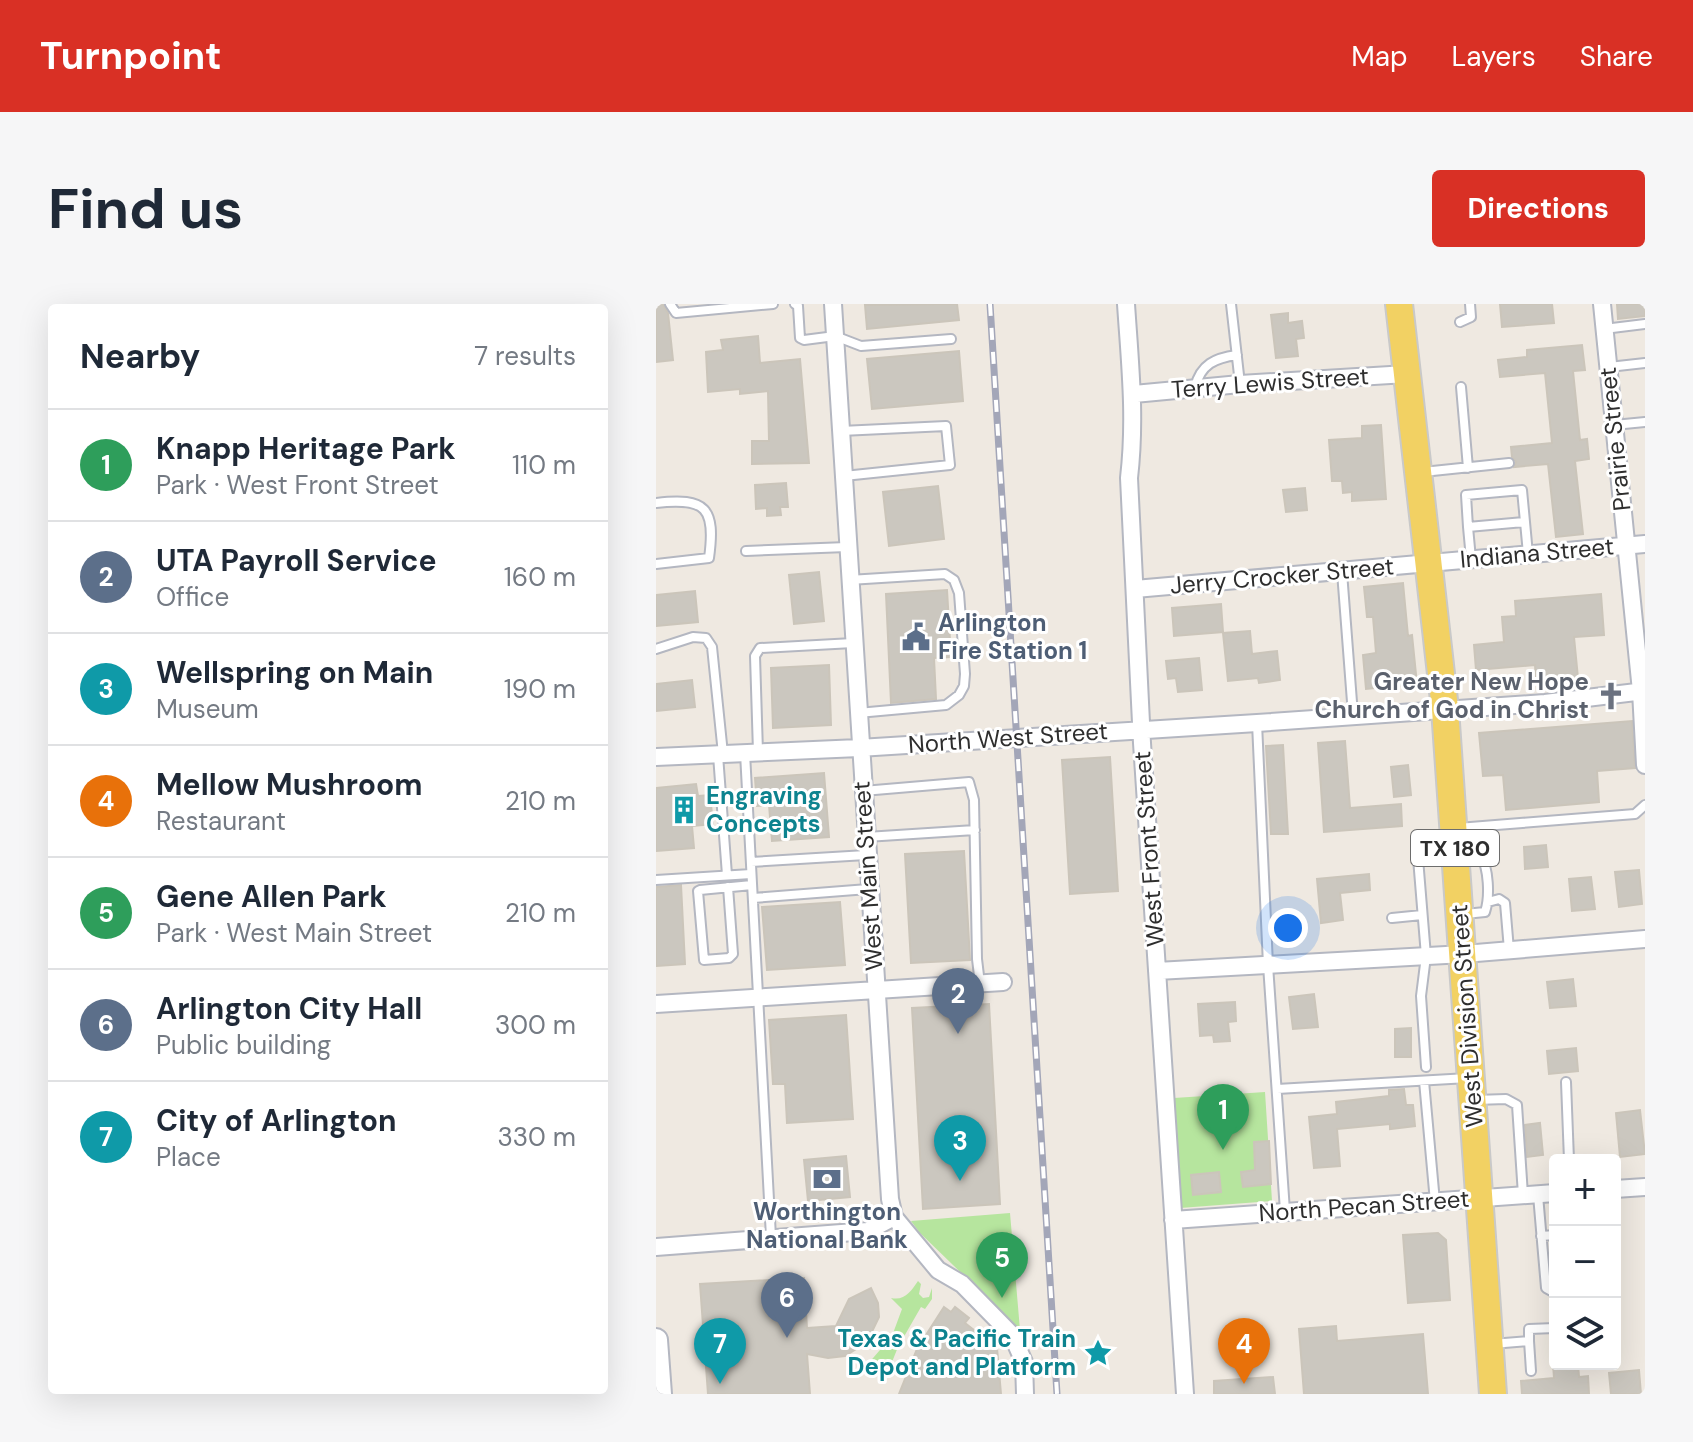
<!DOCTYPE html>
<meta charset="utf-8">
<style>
:root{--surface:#fff;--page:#f6f6f7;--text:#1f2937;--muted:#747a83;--line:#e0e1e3;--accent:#d93025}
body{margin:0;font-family:"DM Sans",sans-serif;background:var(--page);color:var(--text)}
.controls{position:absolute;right:24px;bottom:24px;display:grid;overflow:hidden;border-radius:8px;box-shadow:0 8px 32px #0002}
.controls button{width:72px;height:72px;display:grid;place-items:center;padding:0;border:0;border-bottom:2px solid var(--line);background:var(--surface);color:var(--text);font:40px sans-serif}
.you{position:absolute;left:632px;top:624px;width:28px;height:28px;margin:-20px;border:6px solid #fff;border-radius:50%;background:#1a73e8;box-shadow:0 0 0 12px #1a73e833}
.badge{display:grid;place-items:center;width:52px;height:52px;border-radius:50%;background:var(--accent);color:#fff;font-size:26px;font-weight:700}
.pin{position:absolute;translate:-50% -66px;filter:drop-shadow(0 2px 4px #0008)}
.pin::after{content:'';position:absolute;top:42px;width:28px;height:24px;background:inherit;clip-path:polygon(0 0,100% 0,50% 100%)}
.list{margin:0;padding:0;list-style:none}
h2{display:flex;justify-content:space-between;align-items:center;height:104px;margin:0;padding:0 32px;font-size:34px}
h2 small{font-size:26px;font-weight:400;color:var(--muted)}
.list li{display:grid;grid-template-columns:52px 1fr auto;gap:24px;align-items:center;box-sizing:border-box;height:112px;padding:0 32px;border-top:2px solid var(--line)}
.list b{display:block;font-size:30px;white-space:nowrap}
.list p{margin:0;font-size:26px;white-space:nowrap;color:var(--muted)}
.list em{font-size:26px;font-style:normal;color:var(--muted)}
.icon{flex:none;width:44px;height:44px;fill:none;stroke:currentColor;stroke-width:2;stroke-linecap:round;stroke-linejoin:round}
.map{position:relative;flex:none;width:989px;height:1090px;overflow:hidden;border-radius:8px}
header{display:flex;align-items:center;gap:48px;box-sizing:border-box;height:112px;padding:0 40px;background:var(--accent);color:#fff}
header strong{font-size:38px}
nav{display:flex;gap:44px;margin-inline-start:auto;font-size:28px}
.intro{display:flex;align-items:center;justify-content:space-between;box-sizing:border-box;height:192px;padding:0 48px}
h1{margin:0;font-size:56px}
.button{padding:20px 36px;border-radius:8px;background:var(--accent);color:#fff;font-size:28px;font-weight:700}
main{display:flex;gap:48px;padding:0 48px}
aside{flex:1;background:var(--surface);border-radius:8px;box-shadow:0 8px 32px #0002}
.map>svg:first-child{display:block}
</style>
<header>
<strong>Turnpoint</strong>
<nav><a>Map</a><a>Layers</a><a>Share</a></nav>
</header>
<div class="intro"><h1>Find us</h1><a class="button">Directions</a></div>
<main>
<aside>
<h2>Nearby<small>7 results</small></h2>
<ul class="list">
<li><span class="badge" style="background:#2e9e5b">1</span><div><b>Knapp Heritage Park</b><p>Park · West Front Street</p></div><em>110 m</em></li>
<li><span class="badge" style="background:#5c6f8a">2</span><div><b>UTA Payroll Service</b><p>Office</p></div><em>160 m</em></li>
<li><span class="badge" style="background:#0f9aa8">3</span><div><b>Wellspring on Main</b><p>Museum</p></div><em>190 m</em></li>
<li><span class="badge" style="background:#e8710a">4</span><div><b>Mellow Mushroom</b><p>Restaurant</p></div><em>210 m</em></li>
<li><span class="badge" style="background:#2e9e5b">5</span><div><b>Gene Allen Park</b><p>Park · West Main Street</p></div><em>210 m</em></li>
<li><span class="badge" style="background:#5c6f8a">6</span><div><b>Arlington City Hall</b><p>Public building</p></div><em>300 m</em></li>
<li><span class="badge" style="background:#0f9aa8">7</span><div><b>City of Arlington</b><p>Place</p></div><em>330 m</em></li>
</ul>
</aside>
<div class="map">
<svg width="989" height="1090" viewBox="0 0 989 1090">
<rect width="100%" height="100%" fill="#efe9e1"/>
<path fill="#b6e59e" d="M609,788L616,897L524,904L518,794Z
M354,909L364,1026L264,929L255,917Z
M262,977L265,980L263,990L267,994L273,993L276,984V995L269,1005L265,1003L242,1043L232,1068L211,1061L236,1032L246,1005L235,994C249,997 255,987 262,977Z"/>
<path fill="#cbc7bf" stroke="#cbc5ba" stroke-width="2" d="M0,0H7L12,9L17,56L0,58Z
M301,0L303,16L211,25L209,1Z
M844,0H896L898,19L846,23Z
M961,0H989V12L962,15Z
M632,9V19L646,17L648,34L640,35L642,52L620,54L615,11Z
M102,32L104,59L144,55L153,159L96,160V137H113L112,87L84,90V85L52,88L50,48L67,46L65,36Z
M926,41L929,66L917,67L924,136L931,135L933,155L919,157L927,230L900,233L892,160L858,163L860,158L856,153L855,143L896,139L889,69L844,73L842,56L871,53V46Z
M303,47L307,97L216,105L211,55Z
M725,121L730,195L696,197V188L687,189L686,177H676L673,136L706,134V122Z
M130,179L132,203H124L125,211L111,212V204L100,205L99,181Z
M282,182L288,235L233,242L227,188Z
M649,184L651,206L630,208L627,186Z
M163,268L168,317L138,320L133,271Z
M747,279L752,332L756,331L761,380L710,385L707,351L720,349L717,313H711L708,283Z
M291,286L295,353L278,354L280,395L235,399L230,290Z
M39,287L42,318L0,322V291Z
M945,290L948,331L918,333L922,374L880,378L879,361L820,366L818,341L848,338L846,313L860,312L859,297Z
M565,300L567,328L518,332L516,304Z
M594,327L596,350L621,347L624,376L603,379L602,374L572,377L567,329Z
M543,354L546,386L522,388L520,374L512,375L510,357Z
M173,361L175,421L117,424L115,364Z
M36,376L39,403L0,407V380Z
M976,417L979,464L941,467L943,498L850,506L847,471L827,472L823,429Z
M689,437L694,504L745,500L746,522L668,528L662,439Z
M627,441L632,530H615L610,442Z
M454,453L462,587L414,590L406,456Z
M752,461L755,491L738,493L735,463Z
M168,469L173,533L116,537L113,501L101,502L99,474Z
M40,480L42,492L54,491L57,520L36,522L38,544L0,547V484Z
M890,541L892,563L869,565L868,543Z
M308,547L314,656L255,659L249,550Z
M983,566L986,600L963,603L959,568Z
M713,570L714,586L684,589L687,616L665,619L661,575Z
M935,573L939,605L916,607L913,575Z
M25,581L29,660L0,662V583Z
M184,598L189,661L111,666L106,603Z
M917,675L920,702L894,704L891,678Z
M658,690L662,723L637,725L633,693Z
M579,698L580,717L572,718L574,737L558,738L557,731L544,732L542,700Z
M333,700L344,900L267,905L256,704Z
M190,711L197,815L131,819L129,780H117L113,716Z
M755,724V753H739V725Z
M920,744L922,767L893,770L891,747Z
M748,785L750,801H757L759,822L734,825V820L681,825L684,862L658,864L653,813L681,810L680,798L733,792V786Z
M984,806L989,850L964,853L960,809Z
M884,819L887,851L871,853L869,821Z
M613,837L615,880L587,883L585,868L599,866L598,838Z
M190,852L194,893L152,897L148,856Z
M563,868L565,888L537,891L535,871Z
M782,929L790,936L794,996L752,999L747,931Z
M148,974L151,1024L180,1022L193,995L215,984L222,999L223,1013L211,1038L189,1052L172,1054L151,1050L154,1090H52L44,980Z
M288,1003L295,1008L299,1003L313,1014L309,1019L341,1044L345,1090H243L261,1045Z
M680,1022L681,1037L767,1030L772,1090H648L643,1025Z
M897,1060H922L923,1073L932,1072L933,1090H866L865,1077L898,1074Z
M983,1066L985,1090H955L953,1069Z
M617,1073L619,1090H558V1077Z"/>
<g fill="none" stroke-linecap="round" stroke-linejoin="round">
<defs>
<path id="lane" d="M14,0L20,9L117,0
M139,0L142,2L144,34L148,36L179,32L205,42L295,35
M575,0L584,80
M804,18L815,13L814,0
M948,25L989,20
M953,63L989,59
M539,83C545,60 559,54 581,51
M805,83L812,164
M958,121L989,118
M185,127L290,122L294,161L188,172
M767,168L853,159
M0,199C50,193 60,204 53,254L0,260
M868,218L812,223L810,191L866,186L872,250
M812,223L815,255
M90,247L191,243
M686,268L697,411
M193,276L289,270L298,276L303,289L309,370L308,382L303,391L290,401L202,409
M0,345L37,333L50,334L56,343L67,450
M601,419L612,661L629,907
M102,448L99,352L104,344L197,339
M89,449L115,933
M62,451L71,571
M207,487L313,478L318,496L321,655L324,680
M802,524L979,510L989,501
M210,533L319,526
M761,542L770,652L765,692L770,763
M805,552L824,550C833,564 834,593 829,608L809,610
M95,558L210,551
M0,576L95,570
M72,583L77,650L73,654L48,656L42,587L44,586L96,581
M97,594L212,585
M832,598L843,595L849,599L853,646
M736,614L766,611
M768,777L779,898
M910,778L913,856
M621,785L812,774
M819,796L850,795L861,801L867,891
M882,891L890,984L899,989
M885,932L899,931
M873,1037L875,1067
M836,1040L873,1037V1025L899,1024"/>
<path id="street" d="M177,0L234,895L238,913L282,966L306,980L356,1031L368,1058L369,1090
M470,0C474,60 480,114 473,174L486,439L529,1090
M946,0L985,387L989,461
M478,90L584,80L751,70
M479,285L989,240
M0,453L203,444L601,419L889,399L989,387
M501,667L808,650L989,635
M0,700L347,678
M959,885L989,883
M517,916L899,889
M0,943L212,927L238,913"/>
<path id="secondary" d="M0,1036L4,1090"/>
<path id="primary" d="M743,0L789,405L837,1090"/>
</defs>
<use href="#lane" stroke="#b4b7c1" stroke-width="12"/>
<use href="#street" stroke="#b4b7c1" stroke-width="20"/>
<use href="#secondary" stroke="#b4b7c1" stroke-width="26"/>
<use href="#primary" stroke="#c9c9c9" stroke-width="30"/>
<use href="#lane" stroke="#fff" stroke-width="8"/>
<use href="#street" stroke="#fff" stroke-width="16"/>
<use href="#secondary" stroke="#fff" stroke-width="22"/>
<use href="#primary" stroke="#f2d163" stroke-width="26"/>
<defs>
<path id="rail" d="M334,0L401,1090"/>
</defs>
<use href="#rail" stroke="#a3a6b8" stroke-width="7"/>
<use href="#rail" stroke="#fff" stroke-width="4" stroke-dasharray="12" stroke-linecap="butt"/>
</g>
<defs>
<symbol id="civic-bare" viewBox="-9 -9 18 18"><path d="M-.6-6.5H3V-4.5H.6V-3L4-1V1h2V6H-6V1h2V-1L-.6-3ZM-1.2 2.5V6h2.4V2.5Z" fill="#5c6f8a" stroke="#fff" stroke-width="2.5" paint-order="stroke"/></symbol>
<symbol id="church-bare" viewBox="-9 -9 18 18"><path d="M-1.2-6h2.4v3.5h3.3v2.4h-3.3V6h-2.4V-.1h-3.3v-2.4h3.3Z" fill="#6b7280" stroke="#fff" stroke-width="2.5" paint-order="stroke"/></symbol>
<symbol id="building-bare" viewBox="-9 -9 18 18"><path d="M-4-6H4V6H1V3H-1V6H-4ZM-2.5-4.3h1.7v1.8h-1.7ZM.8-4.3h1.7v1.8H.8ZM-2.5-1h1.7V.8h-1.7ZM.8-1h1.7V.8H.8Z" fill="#0f9aa8" stroke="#fff" stroke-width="2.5" paint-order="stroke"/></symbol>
<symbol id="bank-bare" viewBox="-9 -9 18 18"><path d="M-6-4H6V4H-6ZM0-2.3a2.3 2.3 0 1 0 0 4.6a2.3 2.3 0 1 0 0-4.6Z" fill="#5c6f8a" stroke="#fff" stroke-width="2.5" paint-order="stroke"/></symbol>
<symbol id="sight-bare" viewBox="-9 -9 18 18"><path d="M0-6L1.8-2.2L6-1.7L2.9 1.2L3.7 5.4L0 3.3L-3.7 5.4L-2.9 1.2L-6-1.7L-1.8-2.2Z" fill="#0f9aa8" stroke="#fff" stroke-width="2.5" paint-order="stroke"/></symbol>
</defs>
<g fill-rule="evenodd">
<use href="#civic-bare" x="240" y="313" width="40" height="40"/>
<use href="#church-bare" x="935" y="372" width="40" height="40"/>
<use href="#building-bare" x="8" y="486" width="40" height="40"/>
<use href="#bank-bare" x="151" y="855" width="40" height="40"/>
<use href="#sight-bare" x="422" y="1029" width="40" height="40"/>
</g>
<g text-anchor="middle" stroke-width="6" stroke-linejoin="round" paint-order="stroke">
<rect fill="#fff" stroke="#6d6d6d" stroke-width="2" x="755" y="526" width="88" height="36" rx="6"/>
<g font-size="22" font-weight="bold" fill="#2e2e2e">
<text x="799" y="552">TX 180</text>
</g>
<g font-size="24" fill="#2e2e2e" stroke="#fff">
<text transform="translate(614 79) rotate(-4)" y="8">Terry Lewis Street</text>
<text transform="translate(959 135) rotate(-96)" y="8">Prairie Street</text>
<text transform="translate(881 249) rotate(-5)" y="8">Indiana Street</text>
<text transform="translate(626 272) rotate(-5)" y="8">Jerry Crocker Street</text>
<text transform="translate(352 434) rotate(-4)" y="8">North West Street</text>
<text transform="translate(493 545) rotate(-94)" y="8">West Front Street</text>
<text transform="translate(212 572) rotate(-94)" y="8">West Main Street</text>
<text transform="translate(811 712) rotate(-94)" y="8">West Division Street</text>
<text transform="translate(708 902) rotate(-4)" y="8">North Pecan Street</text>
</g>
<g font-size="24" font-weight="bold" fill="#4e5e75" stroke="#fff" text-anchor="start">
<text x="282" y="327">Arlington<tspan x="282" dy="28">Fire Station 1</tspan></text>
<text x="171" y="916" text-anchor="middle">Worthington<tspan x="171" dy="28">National Bank</tspan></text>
</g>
<g font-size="24" font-weight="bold" fill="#5b616d" stroke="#fff" text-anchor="end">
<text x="933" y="386">Greater New Hope<tspan x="933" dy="28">Church of God in Christ</tspan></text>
</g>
<g font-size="24" font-weight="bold" fill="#0d838f" stroke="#fff" text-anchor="start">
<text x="50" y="500">Engraving<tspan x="50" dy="28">Concepts</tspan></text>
<text x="420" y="1043" text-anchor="end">Texas &amp; Pacific Train<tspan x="420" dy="28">Depot and Platform</tspan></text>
</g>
</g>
</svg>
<div class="controls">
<button>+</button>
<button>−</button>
<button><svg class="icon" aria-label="layers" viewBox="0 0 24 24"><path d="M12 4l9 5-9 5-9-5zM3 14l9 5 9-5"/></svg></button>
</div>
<div class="you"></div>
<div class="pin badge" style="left:567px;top:846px;background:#2e9e5b">1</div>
<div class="pin badge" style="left:302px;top:730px;background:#5c6f8a">2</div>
<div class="pin badge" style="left:304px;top:877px;background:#0f9aa8">3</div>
<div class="pin badge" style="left:588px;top:1080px;background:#e8710a">4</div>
<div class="pin badge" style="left:346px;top:994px;background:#2e9e5b">5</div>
<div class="pin badge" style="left:131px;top:1034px;background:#5c6f8a">6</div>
<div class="pin badge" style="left:64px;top:1080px;background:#0f9aa8">7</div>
</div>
</main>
